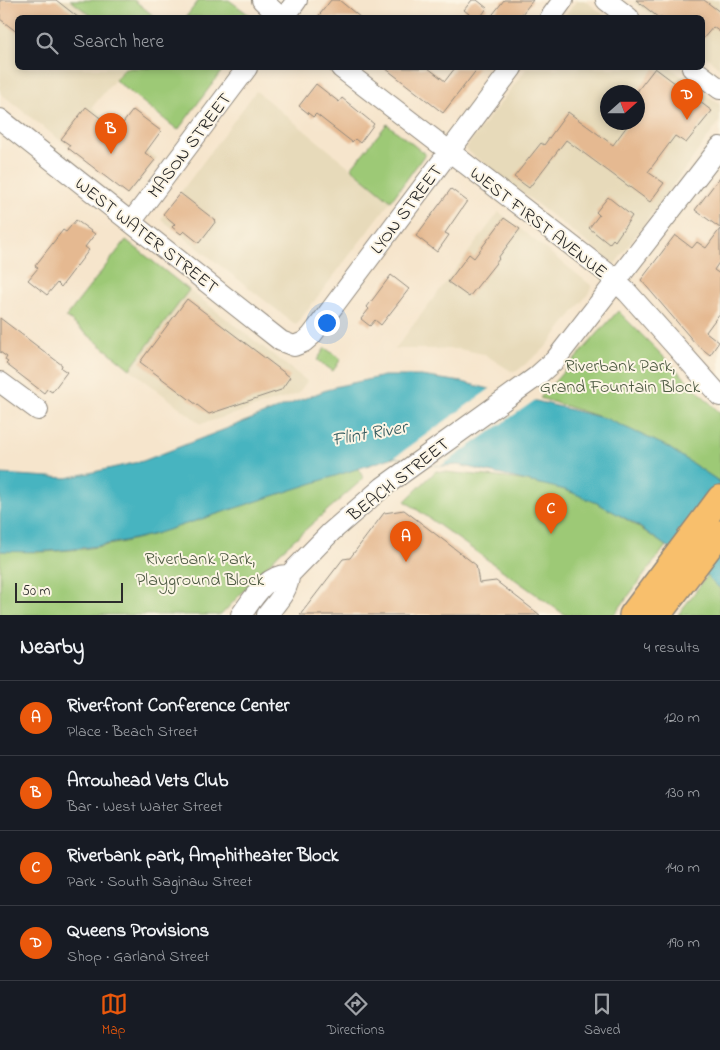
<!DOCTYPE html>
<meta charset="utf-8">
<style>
:root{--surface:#171b24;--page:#20242c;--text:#f1f3f6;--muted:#9ea1a6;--line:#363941;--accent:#ea580c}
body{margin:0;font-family:"Indie Flower",sans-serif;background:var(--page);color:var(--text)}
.compass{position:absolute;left:600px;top:85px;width:45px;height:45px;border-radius:50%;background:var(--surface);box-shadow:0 2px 8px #0003;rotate:69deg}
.scale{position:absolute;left:15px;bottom:12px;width:108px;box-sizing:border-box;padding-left:5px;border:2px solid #2b2b2b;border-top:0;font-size:14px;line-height:18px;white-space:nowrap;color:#2b2b2b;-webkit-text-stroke:4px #fcf5e5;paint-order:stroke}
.you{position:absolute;left:326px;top:322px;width:18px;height:18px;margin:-12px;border:4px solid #fff;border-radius:50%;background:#1a73e8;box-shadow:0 0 0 8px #1a73e833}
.badge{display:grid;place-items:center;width:32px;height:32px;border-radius:50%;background:var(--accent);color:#fff;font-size:16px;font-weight:700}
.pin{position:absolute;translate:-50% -41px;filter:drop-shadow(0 1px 2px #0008)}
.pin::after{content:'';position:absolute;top:26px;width:18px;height:15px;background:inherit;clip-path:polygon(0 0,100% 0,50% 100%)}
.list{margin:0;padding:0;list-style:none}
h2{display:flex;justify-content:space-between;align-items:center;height:65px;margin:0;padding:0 20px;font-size:21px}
h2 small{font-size:16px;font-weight:400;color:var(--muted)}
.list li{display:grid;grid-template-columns:32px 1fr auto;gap:15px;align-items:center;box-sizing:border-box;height:75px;padding:0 20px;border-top:1px solid var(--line)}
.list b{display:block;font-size:19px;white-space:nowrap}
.list p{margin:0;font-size:16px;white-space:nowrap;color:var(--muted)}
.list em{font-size:16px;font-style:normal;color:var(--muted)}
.icon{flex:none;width:28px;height:28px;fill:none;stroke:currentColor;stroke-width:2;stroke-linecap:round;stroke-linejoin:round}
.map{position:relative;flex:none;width:720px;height:615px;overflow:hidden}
.search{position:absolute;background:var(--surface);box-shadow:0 2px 8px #0003;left:15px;right:15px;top:15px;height:55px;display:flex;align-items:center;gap:12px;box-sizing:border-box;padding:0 18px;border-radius:8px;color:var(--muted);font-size:19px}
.sheet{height:365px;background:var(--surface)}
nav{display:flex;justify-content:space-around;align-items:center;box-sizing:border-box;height:70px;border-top:1px solid var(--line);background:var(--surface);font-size:14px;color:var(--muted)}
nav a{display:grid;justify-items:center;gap:2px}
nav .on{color:var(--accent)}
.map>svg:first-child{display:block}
</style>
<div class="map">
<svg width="720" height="615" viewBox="0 0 720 615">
<rect width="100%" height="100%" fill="#fcf5e5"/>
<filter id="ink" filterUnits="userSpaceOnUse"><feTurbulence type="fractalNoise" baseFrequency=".02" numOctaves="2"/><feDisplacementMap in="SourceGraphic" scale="10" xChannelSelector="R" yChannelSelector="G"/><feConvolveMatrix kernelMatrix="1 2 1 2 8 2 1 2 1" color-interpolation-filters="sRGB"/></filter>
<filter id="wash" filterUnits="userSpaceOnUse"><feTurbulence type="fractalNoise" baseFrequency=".0096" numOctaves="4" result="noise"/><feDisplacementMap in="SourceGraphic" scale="20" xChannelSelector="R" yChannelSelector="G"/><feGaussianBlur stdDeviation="1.12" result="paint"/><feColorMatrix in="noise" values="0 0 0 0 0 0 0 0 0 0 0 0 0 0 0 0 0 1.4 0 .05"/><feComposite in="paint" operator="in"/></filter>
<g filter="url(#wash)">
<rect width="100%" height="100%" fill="#f6e5cc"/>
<path fill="#e7daba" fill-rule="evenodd" d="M0,0H70L93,17L18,18V68H125L92,107L157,158L129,195L0,93Z
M577,0H584L607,17H564Z
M636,0H720V68L703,54L702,18L654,17L634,3Z
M527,68H671L720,105V121L615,264L465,149ZM608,92H638V122H608Z
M256,91L391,201L296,325L161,219Z
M499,212L592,286L588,294L545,348L517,371H511L484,354L459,349H395Z
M189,290L307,381L298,394L201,424L130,369Z"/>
<path fill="#9dc976" stroke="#647a50" d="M70,0H134L155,17H93Z
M199,0H229L252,17H186Z
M125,68H224L178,130L115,80Z
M387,124L425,154L391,201L351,168Z
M126,240L189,290L130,369L66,317Z
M618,311L720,413V482L666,446L607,419L540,398Z
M325,348L341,359L333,371L317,360Z
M359,468L363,479L279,553L221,615H0V551L45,552L84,549L120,543L155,534Z
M436,471C478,476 525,477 565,490C602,502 635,524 666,546L614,615H565L405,501Z
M707,576L720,589V615H678Z"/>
<path fill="#46b4c0" stroke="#387076" d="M384,376H421L462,382L607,419L666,446L720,482V589L707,576L691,564L634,523L597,503L566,490L459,465L441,466L394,457L155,534C104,547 53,554 0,551V474L67,478L143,461L334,387Z"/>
<path fill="#f6e5cc" d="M491,388L537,399L441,466L395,457Z"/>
<g id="blocks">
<path fill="#e5b991" d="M0,0H56L79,18H18V33L0,19Z
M331,0H339L361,18H317Z
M472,0H477L487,8L480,18H474L464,10Z
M504,0H533L519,18H490Z
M636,0H704L720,12V32L713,27L702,40V18H659Z
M385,68H428L445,81L455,68H478L443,113Z
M655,68L712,111L686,143L675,136L648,172L664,183L650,202L566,140L529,188L514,177L541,143L544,145L568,112L613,145L630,122H638V90Z
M316,84L339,102L342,98L374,124L360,143L355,139L352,142L316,114L313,117L299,106Z
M86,107L117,131L133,110L161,131L145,153L155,160L128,194L68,148L70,145L61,139Z
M720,177V228L695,210Z
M451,189L467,201L445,233L449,235L437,252L416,236Z
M180,193L216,221L199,243L184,231L181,234L172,227L175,224L163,214Z
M608,197L632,216L615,241L613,239L609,244L589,228L599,215L596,212Z
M504,218L520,229L498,258L499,259L469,297L448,282L469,254L474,258Z
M76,220L95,234L85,247L89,250L61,287L57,283L47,295L28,280L38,268L35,266L63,230L66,232Z
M720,229V261L714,270L720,274V313L706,332L719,342L710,355L695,343L641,280L675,235L692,248L697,242L706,248Z
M391,275L409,289L381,325L375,320L370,326L361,319L369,309L367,307Z
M187,299L290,377L281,390L209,414L140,362Z
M0,318L62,365L61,368L67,372L52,392L47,389L44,393L6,364L8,362L5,360L7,357L0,352Z
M404,510L476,565L479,583L496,581L540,615H300L343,559L350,558L384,513Z"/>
</g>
</g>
<g filter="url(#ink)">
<use href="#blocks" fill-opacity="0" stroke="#90887c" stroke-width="1"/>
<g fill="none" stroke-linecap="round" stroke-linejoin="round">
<defs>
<path id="minor" d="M262,0L281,18
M606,0L629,18
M284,18L297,0
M550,18L563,0
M341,68L606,272L628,293L720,396
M692,68L720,89
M0,119L281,341L294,346L304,342L311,336L512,68
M131,222L247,68
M0,382L38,410
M241,615C252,600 267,573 289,575
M267,615C276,603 289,591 289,575L331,532L383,487L536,377L555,360L720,147"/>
<path id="major" d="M632,615L720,498
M658,615L720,533"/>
</defs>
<use href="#minor" stroke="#90887c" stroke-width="22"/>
<use href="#major" stroke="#90887c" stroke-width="28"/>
<use href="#minor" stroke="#fff" stroke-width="20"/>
<use href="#major" stroke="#f8bf6c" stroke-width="25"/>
</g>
</g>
<g text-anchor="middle" stroke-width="4" stroke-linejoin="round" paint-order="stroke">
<g font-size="18" fill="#2b2b2b" stroke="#fcf5e5">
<text transform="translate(189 145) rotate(-53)" y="6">MASON STREET</text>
<text transform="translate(406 209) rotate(-53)" y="6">LYON STREET</text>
<text transform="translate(539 222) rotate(38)" y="6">WEST FIRST AVENUE</text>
<text transform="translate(147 235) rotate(38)" y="6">WEST WATER STREET</text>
<text transform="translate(398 479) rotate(-38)" y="6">BEACH STREET</text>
</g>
<g font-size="18" fill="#4d5a42" stroke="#fcf5e5">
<text x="620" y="371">Riverbank Park,<tspan x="620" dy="21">Grand Fountain Block</tspan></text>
<text x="200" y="564">Riverbank Park,<tspan x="200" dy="21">Playground Block</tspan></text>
</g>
<g font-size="19" font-style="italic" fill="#345b5f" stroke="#fcf5e5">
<text transform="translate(369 432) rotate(-10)" y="7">Flint River</text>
</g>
</g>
</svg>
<svg class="compass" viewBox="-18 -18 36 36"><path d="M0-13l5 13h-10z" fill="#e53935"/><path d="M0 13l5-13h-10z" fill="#9ea1a6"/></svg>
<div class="scale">50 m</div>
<div class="you"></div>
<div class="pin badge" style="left:406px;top:562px">A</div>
<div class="pin badge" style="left:111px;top:154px">B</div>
<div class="pin badge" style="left:551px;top:534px">C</div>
<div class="pin badge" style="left:687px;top:120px">D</div>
<div class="search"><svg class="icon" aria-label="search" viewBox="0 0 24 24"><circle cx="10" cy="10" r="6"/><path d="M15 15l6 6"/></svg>Search here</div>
</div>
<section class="sheet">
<h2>Nearby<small>4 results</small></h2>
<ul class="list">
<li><span class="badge">A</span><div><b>Riverfront Conference Center</b><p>Place · Beach Street</p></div><em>120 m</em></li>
<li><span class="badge">B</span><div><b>Arrowhead Vets Club</b><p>Bar · West Water Street</p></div><em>130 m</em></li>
<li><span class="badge">C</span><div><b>Riverbank park, Amphitheater Block</b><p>Park · South Saginaw Street</p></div><em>140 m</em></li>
<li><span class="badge">D</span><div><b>Queens Provisions</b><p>Shop · Garland Street</p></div><em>190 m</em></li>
</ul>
</section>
<nav>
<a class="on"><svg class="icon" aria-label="map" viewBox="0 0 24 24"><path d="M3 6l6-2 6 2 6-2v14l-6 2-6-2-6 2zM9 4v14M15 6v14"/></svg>Map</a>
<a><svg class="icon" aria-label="directions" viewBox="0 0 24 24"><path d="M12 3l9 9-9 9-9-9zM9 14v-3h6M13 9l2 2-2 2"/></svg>Directions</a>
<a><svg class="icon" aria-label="saved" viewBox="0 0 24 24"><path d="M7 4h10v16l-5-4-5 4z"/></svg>Saved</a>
</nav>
